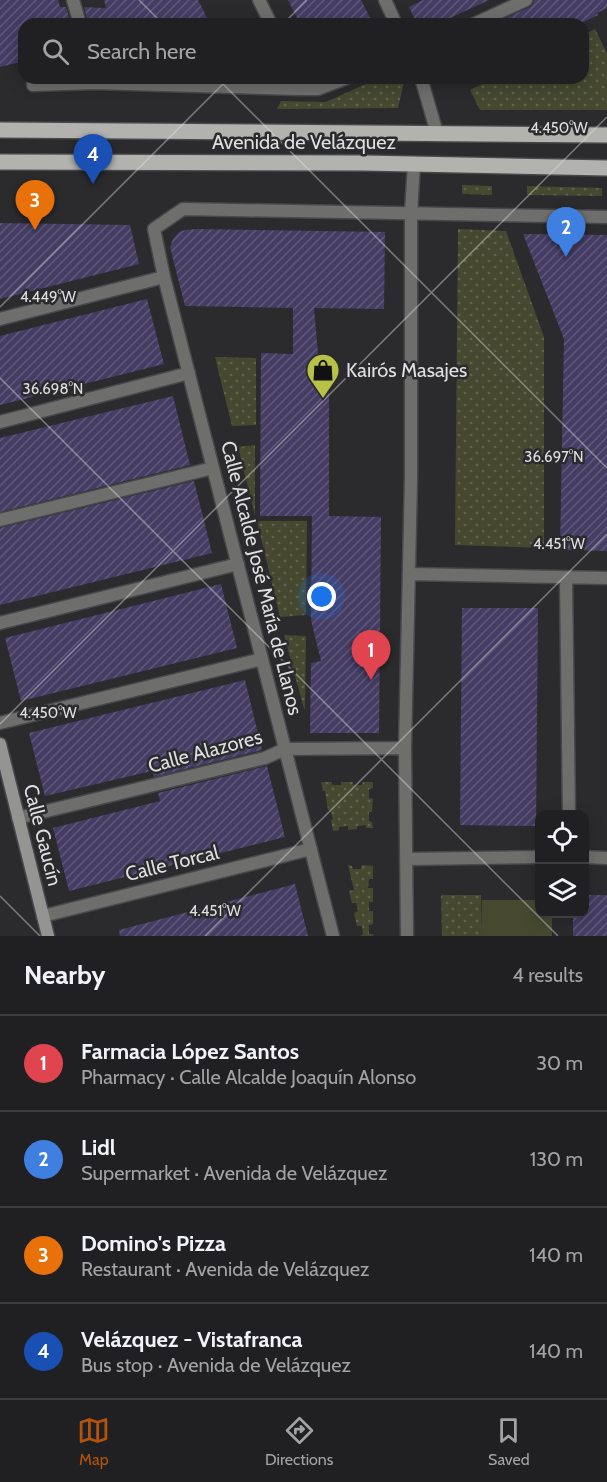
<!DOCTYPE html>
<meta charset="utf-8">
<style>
:root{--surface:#202022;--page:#28282a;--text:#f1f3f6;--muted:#a2a3a5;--line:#3d3e40;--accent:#b45309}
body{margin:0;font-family:Cabin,sans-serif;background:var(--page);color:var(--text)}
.controls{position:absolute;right:18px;bottom:18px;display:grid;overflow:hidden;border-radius:12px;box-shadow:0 3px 15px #0003}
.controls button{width:54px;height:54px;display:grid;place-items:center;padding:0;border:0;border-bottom:2px solid var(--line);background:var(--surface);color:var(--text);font:30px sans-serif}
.you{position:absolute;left:322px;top:597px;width:21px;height:21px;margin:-15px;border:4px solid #fff;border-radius:50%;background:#1a73e8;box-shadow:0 0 0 9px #1a73e833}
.badge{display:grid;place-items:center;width:39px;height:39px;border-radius:50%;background:var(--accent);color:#fff;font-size:20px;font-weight:700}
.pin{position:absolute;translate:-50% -50px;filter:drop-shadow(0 2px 3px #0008)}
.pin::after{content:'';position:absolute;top:32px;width:21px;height:18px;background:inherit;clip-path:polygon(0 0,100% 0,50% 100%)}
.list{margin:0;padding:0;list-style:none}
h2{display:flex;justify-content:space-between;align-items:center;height:78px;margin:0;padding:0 24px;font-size:26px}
h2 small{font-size:20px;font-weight:400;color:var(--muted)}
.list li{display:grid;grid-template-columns:39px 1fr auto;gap:18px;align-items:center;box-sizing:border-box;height:96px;padding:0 24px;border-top:2px solid var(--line)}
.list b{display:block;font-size:22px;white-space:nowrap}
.list p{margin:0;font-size:20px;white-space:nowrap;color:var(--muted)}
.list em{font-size:20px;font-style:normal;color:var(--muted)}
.icon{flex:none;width:33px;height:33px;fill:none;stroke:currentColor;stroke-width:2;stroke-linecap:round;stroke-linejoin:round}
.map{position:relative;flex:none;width:607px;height:936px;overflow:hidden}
.search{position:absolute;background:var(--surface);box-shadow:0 3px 15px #0003;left:18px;right:18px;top:18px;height:66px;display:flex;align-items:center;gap:15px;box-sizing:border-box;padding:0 21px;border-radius:18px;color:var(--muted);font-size:22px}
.sheet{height:462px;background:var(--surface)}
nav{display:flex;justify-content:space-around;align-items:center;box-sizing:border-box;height:84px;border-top:2px solid var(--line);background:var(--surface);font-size:16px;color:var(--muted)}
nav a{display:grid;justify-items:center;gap:3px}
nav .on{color:var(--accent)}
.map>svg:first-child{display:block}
</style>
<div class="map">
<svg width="607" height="936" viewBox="0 0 607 936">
<defs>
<pattern id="green-dots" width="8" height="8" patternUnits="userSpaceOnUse" patternTransform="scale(1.5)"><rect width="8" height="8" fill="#464930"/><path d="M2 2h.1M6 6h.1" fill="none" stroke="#60634e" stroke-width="1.8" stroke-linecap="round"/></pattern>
<pattern id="building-hatch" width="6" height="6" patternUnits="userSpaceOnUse" patternTransform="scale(1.5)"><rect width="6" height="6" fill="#453d64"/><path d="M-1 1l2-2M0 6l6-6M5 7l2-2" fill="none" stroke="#5f597a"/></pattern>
</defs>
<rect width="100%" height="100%" fill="#2b2b2e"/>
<path fill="url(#green-dots)" d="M595,29L607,53V110H480L470,90L495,78H583V35Z
M379,78H405L398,108L277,109L281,101L326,102Z
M462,185L492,186V195L462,194Z
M527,186L602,188V196L527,195Z
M458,229L506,231L544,337V548L455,545Z
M215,357L256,358V425L232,426Z
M255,445V516L238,447Z
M257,521H307L306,615L280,617Z
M284,635L306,636L305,709H304Z
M321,782H332V785H341V782H353V785H362L363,782H373V788L369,789V798L373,799L372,812H369V821L372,822L373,828H366V825L357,826V829L348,830V826L339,827V830L333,831L331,820L333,819L330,810H328L325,791H323Z
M348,865L352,866L353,869H361L362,865L373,866V879H369L368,888H373V902H369V911H373V924L369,925V934H373V936H360L363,934L362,926H357L354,913L358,911L356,903H352L349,891L354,890Z
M441,895H481L482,936H442Z"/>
<path fill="#464930" d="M482,900H539L540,914H552V936H482Z"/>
<path fill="url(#building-hatch)" d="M0,0H58L60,7H66L71,24H24V61L0,67Z
M104,0H198L210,24H88L84,7L106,8Z
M288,0H361L373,24H300Z
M423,0H489L437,24H417L409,7Z
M534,0H607V8L597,13L598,15L579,24H509L506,18L530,7L533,4Z
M0,223L130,225L139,264L0,299Z
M197,229L385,232L384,309L314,308L318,354H329V516L381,517L379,733H310L311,663L321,661L311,620L312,516H260L261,353L293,354V308L185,306L170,247L173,239L179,232L185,230Z
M523,234L607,235V551L560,550L564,339Z
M147,299L164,364L0,405V336Z
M173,396L190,465L0,512V438Z
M194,481L212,553L0,605V528Z
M221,584L237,648L21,701L5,638Z
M462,608H538L536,826L460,825Z
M245,680L262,750L154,777L152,771L45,796L29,733Z
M267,766L285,837L69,891L53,828L160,801L158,793Z
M295,884L308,936H120L119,930Z
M585,895H607V936H573V914H585Z"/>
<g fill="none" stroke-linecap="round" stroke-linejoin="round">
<defs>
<path id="street" d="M73,0L80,24
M259,0L271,24
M385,0L396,24
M474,24L526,0
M421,78L437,133
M33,85L94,83L300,89H318L347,78
M0,319L164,277
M0,422L189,373
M0,520L213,468
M409,574L607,578
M566,578L569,814
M0,623L238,564
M0,723L262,659
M18,818L265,758L285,749L405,748
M584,857L607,858
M407,859L540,857
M43,916L311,849
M333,936L164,277L154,229L183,209L607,217
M407,936L405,748L411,478V213L414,164"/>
<path id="secondary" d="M0,744L48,936"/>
<path id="primary" d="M0,130L607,135
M0,162L364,163L607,168"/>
</defs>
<use href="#street" stroke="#48484b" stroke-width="15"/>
<use href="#secondary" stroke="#48484b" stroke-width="15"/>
<use href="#primary" stroke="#48484b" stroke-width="18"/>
<use href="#street" stroke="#6e6f6d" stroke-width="12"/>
<use href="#secondary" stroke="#949592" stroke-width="12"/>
<use href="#primary" stroke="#b2b2af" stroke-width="15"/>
</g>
<path fill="none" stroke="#dfdfe1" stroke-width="1.5" stroke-opacity="0.45" d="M139,0L163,24M283,24L307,0M217,78L607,468M0,307L229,78M0,378L558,936M0,724L607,117M0,896L40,936M205,936L607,534"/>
<defs>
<symbol id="shop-pin" viewBox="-11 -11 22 30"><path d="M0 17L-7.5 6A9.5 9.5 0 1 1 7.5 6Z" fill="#b7c148" stroke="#2b2b2e"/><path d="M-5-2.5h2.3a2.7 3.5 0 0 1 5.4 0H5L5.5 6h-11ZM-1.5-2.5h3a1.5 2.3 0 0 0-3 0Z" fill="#111"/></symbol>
</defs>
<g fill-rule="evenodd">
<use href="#shop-pin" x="304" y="351" width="38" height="52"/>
</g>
<g text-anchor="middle" stroke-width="5" stroke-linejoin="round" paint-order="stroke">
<g font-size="20" fill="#dfdfe1" stroke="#2b2b2e">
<text x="304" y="149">Avenida de Velázquez</text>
<text transform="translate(262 578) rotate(76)" y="7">Calle Alcalde José María de Llanos</text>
<text transform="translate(205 751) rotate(-15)" y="7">Calle Alazores</text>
<text transform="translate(43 835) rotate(76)" y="7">Calle Gaucín</text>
<text transform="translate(172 863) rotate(-14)" y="7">Calle Torcal</text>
</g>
<g font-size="20" fill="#dfdfe1" stroke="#2b2b2e" text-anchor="start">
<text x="346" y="377">Kairós Masajes</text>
</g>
</g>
<g font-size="15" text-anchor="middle" fill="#dfdfe1" stroke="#2b2b2e" stroke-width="5" stroke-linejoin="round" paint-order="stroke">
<text x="559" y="133">4.450°W</text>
<text x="48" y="302">4.449°W</text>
<text x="53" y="394">36.698°N</text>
<text x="554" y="462">36.697°N</text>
<text x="559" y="549">4.451°W</text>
<text x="48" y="718">4.450°W</text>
<text x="215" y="916">4.451°W</text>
</g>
</svg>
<div class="controls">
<button><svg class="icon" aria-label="locate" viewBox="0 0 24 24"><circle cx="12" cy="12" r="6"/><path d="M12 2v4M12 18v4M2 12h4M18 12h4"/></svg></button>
<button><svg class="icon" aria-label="layers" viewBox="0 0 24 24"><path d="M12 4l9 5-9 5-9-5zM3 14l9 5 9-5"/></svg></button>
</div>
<div class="you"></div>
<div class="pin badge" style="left:371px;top:680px;background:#e0444e">1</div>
<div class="pin badge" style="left:566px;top:257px;background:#3f7fe0">2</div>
<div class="pin badge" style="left:35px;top:230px;background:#e8710a">3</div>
<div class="pin badge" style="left:93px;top:184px;background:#1a4fb4">4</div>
<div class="search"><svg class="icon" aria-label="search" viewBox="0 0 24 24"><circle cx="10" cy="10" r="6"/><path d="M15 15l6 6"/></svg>Search here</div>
</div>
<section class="sheet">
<h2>Nearby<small>4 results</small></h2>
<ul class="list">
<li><span class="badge" style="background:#e0444e">1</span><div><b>Farmacia López Santos</b><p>Pharmacy · Calle Alcalde Joaquín Alonso</p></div><em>30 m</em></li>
<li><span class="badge" style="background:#3f7fe0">2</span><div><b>Lidl</b><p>Supermarket · Avenida de Velázquez</p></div><em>130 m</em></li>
<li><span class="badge" style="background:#e8710a">3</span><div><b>Domino's Pizza</b><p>Restaurant · Avenida de Velázquez</p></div><em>140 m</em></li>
<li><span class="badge" style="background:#1a4fb4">4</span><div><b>Velázquez - Vistafranca</b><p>Bus stop · Avenida de Velázquez</p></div><em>140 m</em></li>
</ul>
</section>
<nav>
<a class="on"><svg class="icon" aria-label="map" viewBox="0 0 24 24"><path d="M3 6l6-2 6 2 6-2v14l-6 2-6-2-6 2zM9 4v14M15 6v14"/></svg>Map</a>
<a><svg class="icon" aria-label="directions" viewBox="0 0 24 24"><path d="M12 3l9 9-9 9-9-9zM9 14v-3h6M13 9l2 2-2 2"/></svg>Directions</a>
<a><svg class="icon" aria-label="saved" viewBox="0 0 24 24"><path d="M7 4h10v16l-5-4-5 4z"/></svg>Saved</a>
</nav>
